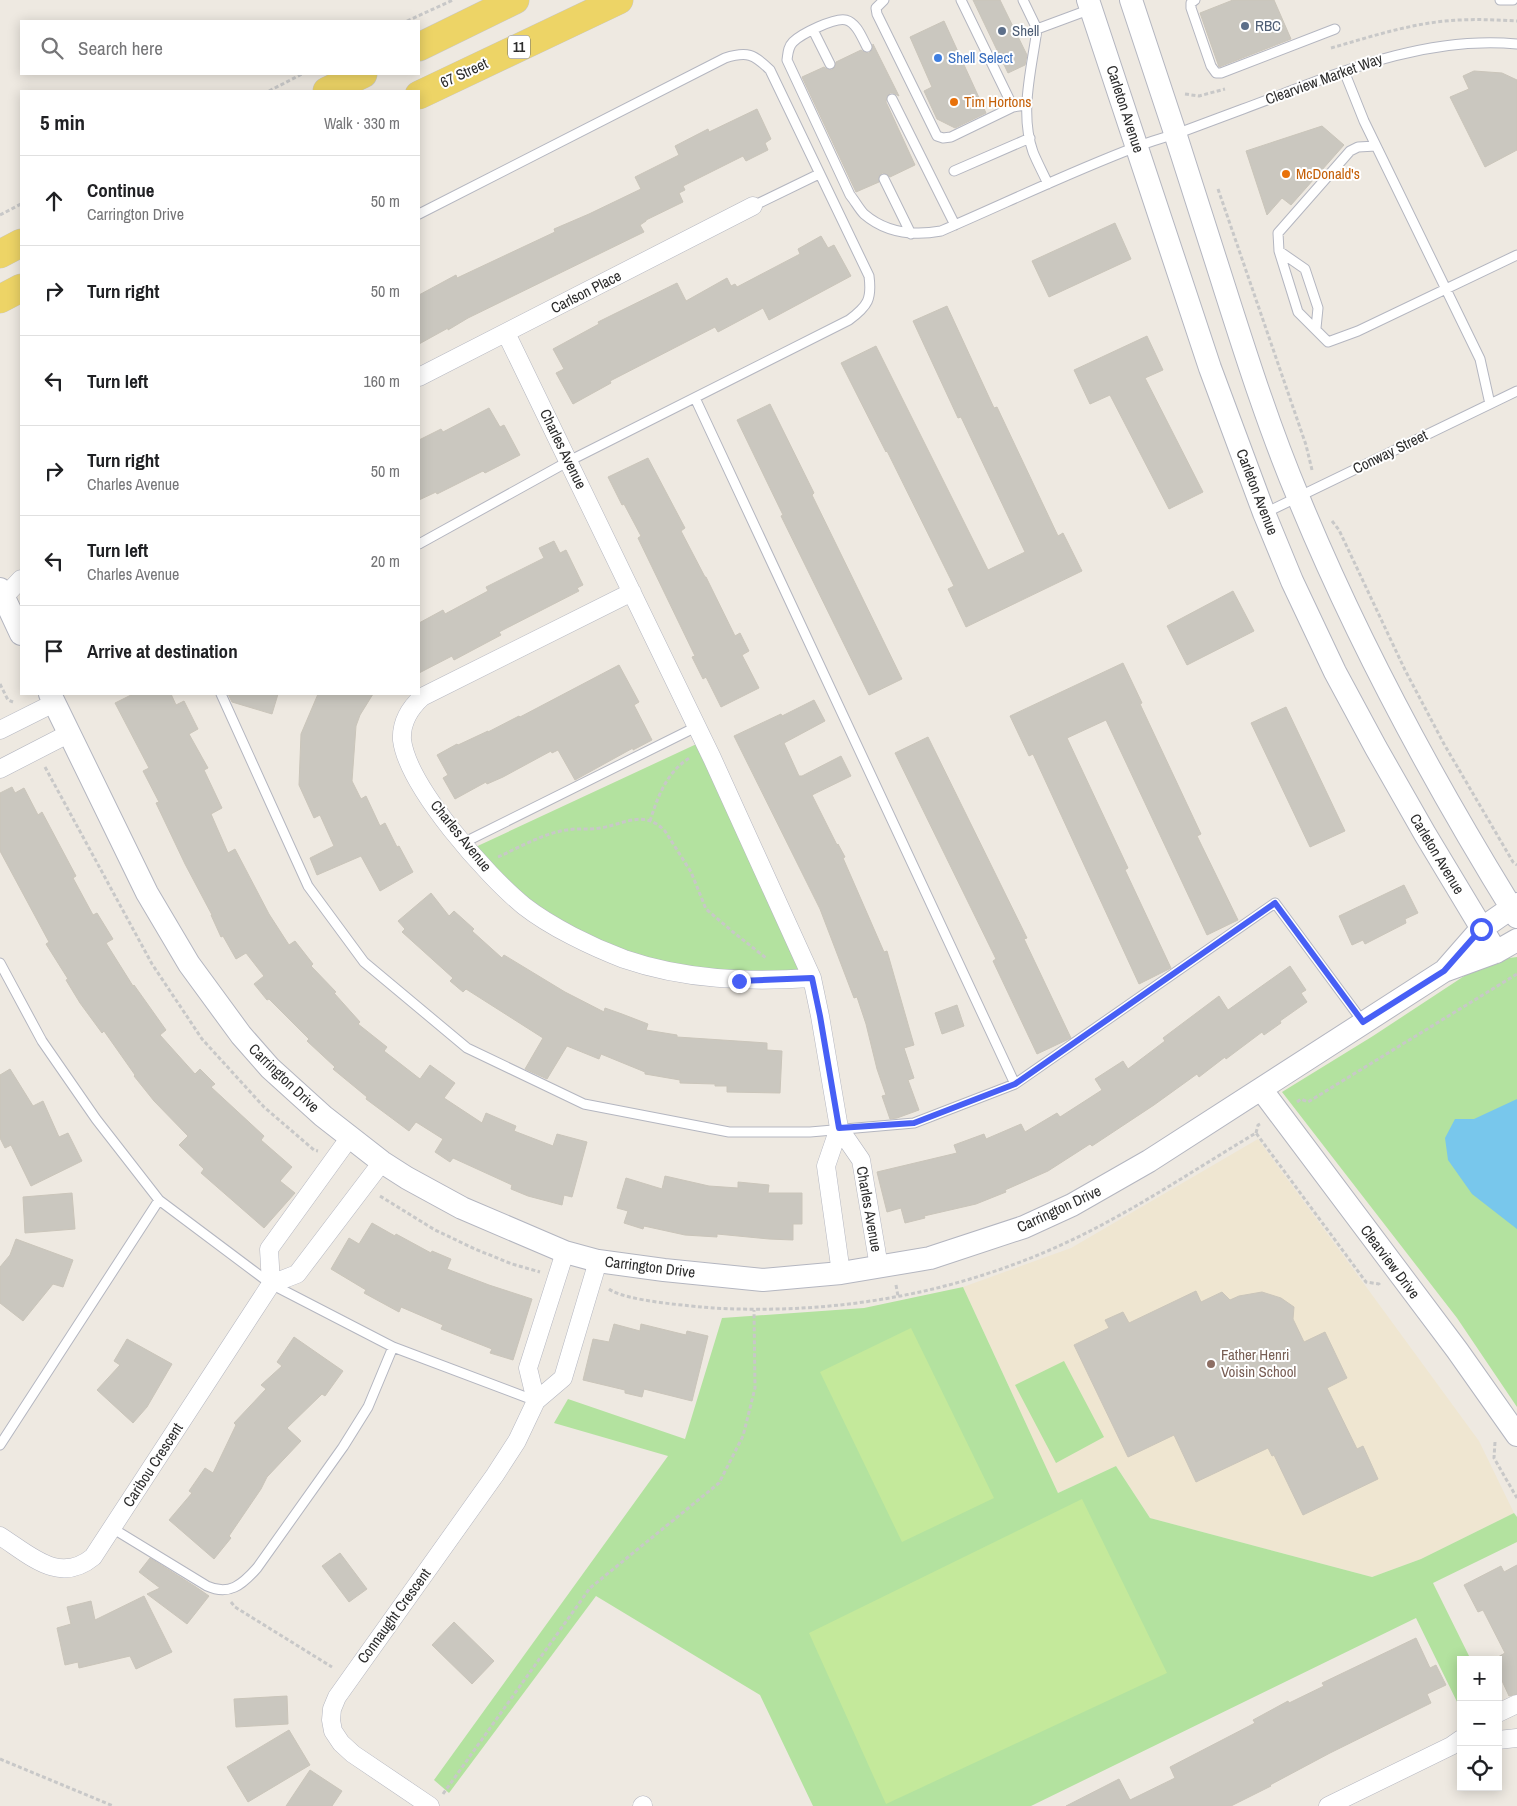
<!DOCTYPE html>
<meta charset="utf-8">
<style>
:root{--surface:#fff;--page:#f6f6f6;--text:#202124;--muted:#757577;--line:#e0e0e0}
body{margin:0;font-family:"Archivo Narrow",sans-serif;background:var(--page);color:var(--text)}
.controls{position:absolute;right:15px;bottom:15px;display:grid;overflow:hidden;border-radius:0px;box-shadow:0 2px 12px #0003}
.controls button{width:45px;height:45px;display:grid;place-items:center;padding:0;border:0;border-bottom:1px solid var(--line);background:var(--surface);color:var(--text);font:25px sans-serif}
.stop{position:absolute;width:15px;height:15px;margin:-11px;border:4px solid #475ff5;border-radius:50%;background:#fff}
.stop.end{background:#475ff5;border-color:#fff;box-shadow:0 1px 5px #0008}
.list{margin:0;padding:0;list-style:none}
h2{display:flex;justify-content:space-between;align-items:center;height:65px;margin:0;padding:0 20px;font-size:21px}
h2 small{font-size:16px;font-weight:400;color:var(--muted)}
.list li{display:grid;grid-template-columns:32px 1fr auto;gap:15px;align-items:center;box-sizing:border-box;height:90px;padding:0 20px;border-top:1px solid var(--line)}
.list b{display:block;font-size:19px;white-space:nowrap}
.list p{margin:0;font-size:16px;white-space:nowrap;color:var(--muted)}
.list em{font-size:16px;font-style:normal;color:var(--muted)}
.icon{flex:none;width:28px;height:28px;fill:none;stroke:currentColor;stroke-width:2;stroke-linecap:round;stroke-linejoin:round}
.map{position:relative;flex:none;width:1517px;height:1806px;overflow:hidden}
.search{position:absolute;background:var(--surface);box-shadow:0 2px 12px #0003;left:20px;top:20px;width:400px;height:55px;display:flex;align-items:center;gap:12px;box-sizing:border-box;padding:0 18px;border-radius:0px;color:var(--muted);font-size:19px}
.panel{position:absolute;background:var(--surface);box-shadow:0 2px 12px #0003;left:20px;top:90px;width:400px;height:605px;border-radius:0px}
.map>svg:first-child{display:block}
</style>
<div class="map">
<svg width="1517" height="1806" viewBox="0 0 1517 1806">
<rect width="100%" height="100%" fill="#eee9e1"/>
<path fill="#efe6d1" d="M1258,1139L1479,1441L1514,1513L1421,1559L1372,1577L1150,1518L1116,1466L1058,1493L963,1287L1071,1248Z"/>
<path fill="#b3e29f" d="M703,741L812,978L674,973L563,931L469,850Z
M1517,957V1407L1457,1318L1282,1092L1373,1036L1487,961Z
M963,1287L1058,1493L1116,1466L1150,1518L1372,1577L1421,1559L1514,1513L1517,1517V1542L1433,1583L1471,1660H1461V1710L1416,1618L1031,1806H813L760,1695L596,1596L449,1793L434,1780L668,1456L554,1423L568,1399L685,1439L722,1318L864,1308Z
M1064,1361L1104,1437L1056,1463L1015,1385Z"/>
<path fill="#c4e99b" d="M911,1328L994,1498L902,1542L820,1372Z
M1082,1499L1167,1673L886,1804L809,1633Z"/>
<path fill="#78c7ec" d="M1517,1099V1229L1472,1194L1448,1160L1445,1138L1455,1119H1474Z"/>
<path fill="#cac7bf" stroke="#cac5ba" d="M973,0H1000L1027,55L1025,65L1008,73Z
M1233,0H1274L1291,39L1219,67L1200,13Z
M944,21L986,113L955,128L937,119L924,91L932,87L910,37Z
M873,44L899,96L893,93H890L887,96L886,102L915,165L890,177L887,174L882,173L879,176V182L856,192L802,77L824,67L827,69L832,70L835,67L836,62L861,50L864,52L869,53L872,50Z
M1474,71L1502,73L1517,80V150L1485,167L1450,97L1469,89L1463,76Z
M757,109L771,139L765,143L768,150L746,161L743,156L683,186L685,190L679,193L683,202L646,220V221L640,225L644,232L468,318L448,330V328L419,344V295L456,275L457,278L555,232L554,229L589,214L641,189L635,177L679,155L675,146L708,129L709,132Z
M1322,126L1344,145L1291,205L1282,198L1267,215L1246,151Z
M1115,223L1131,259L1049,297L1032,261Z
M821,236L828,248L834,245L851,276L769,320L763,308L718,332L715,327L610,381L611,383L573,404L556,373L564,369L553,349L599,324L598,322L677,283L686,301L727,278L731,286L735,284L737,287L800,254L798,249Z
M947,306L994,408L997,407L1058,536L1063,533L1082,571L966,627L948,589L954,586L887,451L886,452L841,363L876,346L988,570L1025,552L961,417L958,418L913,321Z
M1147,336L1163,370L1145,378L1203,492L1169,509L1110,395L1090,404L1074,370Z
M770,404L814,493L812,495L902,679L869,695L781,516L783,515L737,420Z
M489,408L500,427L504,425L520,455L485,473L483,471L437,494L436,492L419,500V440L441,429L443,432Z
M648,458L685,528L681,531L705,577H706L735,636L740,633L749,651L742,655L759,688L721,707L706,677L703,679L692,657L695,656L638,538L641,536L624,504L622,505L608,477Z
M554,541L560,553L566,550L583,585L577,588L579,591L499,632L501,635L454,660L452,656L419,673V623L443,610L445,614L488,591L486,587L544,558L539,548Z
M1233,591L1254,631L1187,665L1167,626Z
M1123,663L1142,703L1140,704L1201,834L1197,836L1238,920L1207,935L1106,720L1067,738L1128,868L1125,870L1171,968L1139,984L1033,754L1029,756L1010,716Z
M619,665L639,702L634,705L652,740L633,750V748L575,780L558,750L552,753L551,751L503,777L487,784L486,782L455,799L443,778L448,775L437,755L457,744L458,745L488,731V732L519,716L520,717Z
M133,694H171L176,705L184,701L198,729L189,734L208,768L204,770L222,808L211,814L228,853L235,849L269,914L289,945L295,941L313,964L311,966L336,992L334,993L360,1022L358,1024L387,1047L384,1051L420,1079L430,1065L455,1083L444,1098L482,1123L486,1113L516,1126L514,1131L553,1146L557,1134L587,1142L572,1197L564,1195L562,1205L528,1196L511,1189L512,1185L453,1158L450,1162L435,1152L443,1139L416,1122L409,1131L366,1099L367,1097L333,1069L335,1067L307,1041L309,1039L269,999L267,1000L254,984L264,976L246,953L236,959L223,936L221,937L211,915H212L185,864L156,803L159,802L143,771L149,768L115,703Z
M228,694H278L272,714L232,702Z
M318,694H373L360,715L356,726L352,781L361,799L366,796L380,826L385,823L397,847L399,846L413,872L380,891L361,856L317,875L310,858L334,846L320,815L314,818L299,785L301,734Z
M814,700L825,721L784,743L799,776H802L841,756L851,776L812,795L837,845L838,844L845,857L843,858L884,952L887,951L914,1045L904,1048L914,1078L908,1080L919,1110L897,1118L890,1119L882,1096L886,1095L877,1069L866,1024L857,997L854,998L820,909L734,736L781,714L782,716Z
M1286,707L1345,831L1310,847L1251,723Z
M928,737L1027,938L1024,939L1071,1038L1037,1054L993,961L996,959L895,753Z
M12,787L15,793L24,788L38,815L42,812L76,876L73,878L93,915L97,913L113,939L106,943L133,986L134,985L166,1030L160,1035L195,1074L200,1069L215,1084L211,1087L264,1136L261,1140L292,1167L280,1181L295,1193L264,1228L201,1173L204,1169L179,1145L188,1136L154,1101L134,1076L135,1075L104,1031L102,1033L80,1003L66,980L68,979L46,944L49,942L0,851V793Z
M1404,885L1418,913L1405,919L1406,923L1365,944L1363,940L1352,945L1339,916Z
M431,893L449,916L454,911L474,929L472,931L502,958L504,955L565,992L604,1012L605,1008L622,1014L648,1024L646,1030L677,1035V1037L767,1043V1050L782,1051L780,1093L727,1092V1086H715V1084L680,1083V1080L645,1074V1072L601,1054L599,1059L567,1046L547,1079L525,1069L543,1038L466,989L463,992L450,981L453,978L402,932L405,929L398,921Z
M1290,966L1306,990L1301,993L1307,1002L1280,1021L1281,1023L1264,1035L1262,1032L1226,1059L1225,1057L1199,1077L1197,1074L1154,1105L1092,1146L1090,1144L1048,1171L1005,1190L1006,1192L976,1204L924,1216L925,1218L905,1223L901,1208L887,1212L877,1172L957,1153L954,1145L984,1134L986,1139L1021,1124L1025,1132L1057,1113L1060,1117L1102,1090L1095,1079L1123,1061L1128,1069L1165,1041L1163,1038L1219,996L1228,1010Z
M957,1005L964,1026L942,1034L935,1013Z
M10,1069L33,1106L43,1101L59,1137L68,1133L82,1161L31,1186L11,1145L5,1148L0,1138V1075Z
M665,1176L709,1186L738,1188V1182L769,1185L768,1193H802V1224H793V1240L769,1239L717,1234V1237L685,1235L644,1226L643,1229L624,1223L628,1211L617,1208L626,1178L662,1189Z
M72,1193L75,1229L25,1233L23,1197Z
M372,1223L395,1236L396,1234L431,1253L432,1251L451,1259L447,1269L489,1285L532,1299L513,1360L490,1353L492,1349L441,1329L443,1325L401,1307L399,1312L364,1293L366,1290L331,1269L349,1238L359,1244Z
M16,1239L73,1260L63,1287L53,1284L23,1321L0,1303V1267L10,1255Z
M1196,1291L1201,1302L1222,1292L1230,1300L1239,1296L1262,1292L1281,1298L1294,1307L1293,1319L1304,1342L1325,1332L1347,1378L1327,1388L1357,1449L1363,1446L1378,1479L1303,1515L1274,1455L1272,1456L1268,1448L1196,1482L1174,1435L1128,1457L1074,1345L1109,1328L1105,1320L1123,1312L1129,1323Z
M614,1324L640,1331L641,1324L686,1335L687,1331L708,1336L692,1401L644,1389L642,1397L625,1393V1390L583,1380L593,1339L609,1342Z
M294,1337L343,1371L325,1396L322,1394L287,1428L301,1441L267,1477L261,1489L229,1536L231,1538L214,1559L169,1520L192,1493L189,1491L205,1468L213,1473L236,1425L234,1423L266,1389L261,1385L282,1366L277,1362Z
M127,1339L172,1364L147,1407L133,1423L97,1390L120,1365L114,1361Z
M340,1553L367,1589L349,1602L322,1566Z
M150,1558L196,1587L209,1596L187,1624L147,1594L160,1588L139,1572Z
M1517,1565V1694L1509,1696L1498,1672V1657L1505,1653L1483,1610L1478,1612L1464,1585L1501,1566L1504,1572Z
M144,1596L172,1652L136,1669L130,1656L79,1668L78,1662L65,1665L57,1628L71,1624L67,1607L91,1601L95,1620Z
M454,1622L494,1661L472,1684L432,1645Z
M1416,1638L1430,1668L1436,1665L1446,1685L1427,1694L1431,1703L1330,1753L1270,1785L1271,1786L1231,1806H1066L1119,1779L1130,1800L1175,1778L1170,1767L1255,1723L1253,1720L1288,1701L1289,1703L1324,1686L1322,1683Z
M287,1696L288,1724L236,1727L234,1699Z
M289,1730L310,1765L248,1802L227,1767Z
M310,1770L342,1791L332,1806H286Z"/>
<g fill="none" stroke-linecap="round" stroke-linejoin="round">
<defs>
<path id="service" d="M884,0L876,8L877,14L937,136L943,138L951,137L1013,107L1026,105
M961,0L1013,107
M1023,0L1037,29L1091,9
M1195,0L1191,3V8L1211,66L1216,73H1221L1335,29
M1500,0H1513
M1037,29C1032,68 1019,112 1033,152C1037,162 1043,173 1048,184
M813,30L830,64
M867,47C862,38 857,23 846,20C835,17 801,34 793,42C788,47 788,53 787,60L850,195C855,201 859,209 864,214C886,233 913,236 941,231C1006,203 1070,172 1136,147C1149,142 1162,138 1176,134C1198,126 1221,117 1243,109C1332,76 1420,35 1517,44
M1344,71L1364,121L1480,359L1490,404
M892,99L955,225
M1376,146L1358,147L1350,151L1278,233L1279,251L1298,312L1328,342L1358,331L1517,255
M954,171L1030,138
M884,179L911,234
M753,206L819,174
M419,214L725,58C747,51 754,54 770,70L869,276C872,299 868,306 849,320L569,461L419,544
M1279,251L1305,269L1318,308L1316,328
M695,398L1015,1084
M1265,513L1517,391
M221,694L308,886L364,962L467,1048L584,1104L729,1132H810L914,1123L1015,1084L1275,903L1363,1022
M463,843L696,727
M0,963L42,1041L96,1119L159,1200L271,1284L393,1347L536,1401
M0,1445L159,1200
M112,1528L207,1586C229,1596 242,1585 257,1568L343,1447L368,1407L393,1347"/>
<path id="minor" d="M506,333L712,758L812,978L820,1016L839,1128L861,1160L879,1267
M419,377L753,206
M632,592L422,697C410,708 401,723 402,740C408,787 487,876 524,906C551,927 592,947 624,959C685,980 748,982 812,978
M4,597L21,579
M0,730L54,703
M0,769L70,733
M839,1128L826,1166L841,1273
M271,1284L269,1249L350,1137
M536,1401L528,1368L565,1252
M0,1536C30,1555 59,1585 93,1557L271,1284L297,1274L382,1162
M1498,1713L1517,1704
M1498,1740L1517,1738
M430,1806L353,1754L341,1743L333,1731L331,1720L332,1709L337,1697L495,1475L517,1441L536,1401L563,1378L598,1261
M642,1806L643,1805
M1328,1806L1451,1746L1461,1739"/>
<path id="tertiary" d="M1088,0L1210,368L1264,513L1292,581L1335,672L1376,748L1425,834L1496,952
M1131,0C1160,86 1188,172 1215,258C1241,339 1266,421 1299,499C1359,645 1434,783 1517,917
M0,589L21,634
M50,694L147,893L189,964L241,1035L270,1068L323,1116L382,1162L407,1178L462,1208L565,1252L598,1261L664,1270L763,1280L841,1273L930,1258L1024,1227L1072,1205L1149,1161L1444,971L1496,952L1517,940
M1446,969L1481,929L1517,904
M1261,1089L1457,1350L1517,1435"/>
<path id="primary" d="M419,47L515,0
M327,91L363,74
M419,95L619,0
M0,254L21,243
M0,299L21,288"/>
</defs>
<use href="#service" stroke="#b4b6c0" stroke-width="11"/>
<use href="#minor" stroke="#b4b6c0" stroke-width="19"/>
<use href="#tertiary" stroke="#b4b6c0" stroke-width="24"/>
<use href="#primary" stroke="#c8c8c8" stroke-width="29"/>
<path stroke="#c8c8c8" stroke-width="3" stroke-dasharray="4 2.5" stroke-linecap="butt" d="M407,21L453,0
M1331,48C1373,36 1415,22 1459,20C1479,19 1498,20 1517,21
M269,91L302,74
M1185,94L1199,96L1225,89
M1218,189L1306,445L1312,470
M0,215L21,204
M1332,521L1339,530L1405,670L1444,744L1513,862L1517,865
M0,684L8,700L13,702
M45,767L152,964L202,1039L264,1107L314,1150L318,1151
M650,821C658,796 667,771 691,757
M498,857C520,847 542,834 566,830C577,828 589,830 600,828C625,824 644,809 665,831L691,872L706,909L733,932L766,958
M1297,1102L1301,1099L1308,1102L1517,974
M1256,1133L1258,1125L1262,1123
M380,1196L435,1230L475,1249L512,1264L540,1272
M896,1285L898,1296
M609,1289C624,1301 692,1306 713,1308C839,1315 962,1293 1076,1238C1138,1208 1197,1168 1256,1133L1366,1282L1379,1284L1380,1286
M1495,1442L1494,1458L1517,1498
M231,1602L235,1607L332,1667
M0,1759L113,1806
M443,1794L590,1588L719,1483L743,1436L755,1388L754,1310"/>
<use href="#service" stroke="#fff" stroke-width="9"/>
<use href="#minor" stroke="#fff" stroke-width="18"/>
<use href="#tertiary" stroke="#fff" stroke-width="22"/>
<use href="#primary" stroke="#edd466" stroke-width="28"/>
</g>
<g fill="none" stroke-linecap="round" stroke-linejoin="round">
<path stroke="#475ff5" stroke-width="6" d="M739,981L812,978L820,1016L839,1128L914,1123L1015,1084L1275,903L1363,1022L1444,971L1481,929"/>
</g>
<g fill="#5c6f8a" stroke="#fff" stroke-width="2">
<circle cx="1245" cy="26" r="5"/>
<circle cx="1002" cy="31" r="5"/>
</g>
<circle fill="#3f7fe0" stroke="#fff" stroke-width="2" cx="938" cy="58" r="5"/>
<g fill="#e8710a" stroke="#fff" stroke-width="2">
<circle cx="954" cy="102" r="5"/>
<circle cx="1286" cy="174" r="5"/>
</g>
<circle fill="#8d6e63" stroke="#fff" stroke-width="2" cx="1211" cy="1364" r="5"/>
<g text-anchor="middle" stroke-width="4" stroke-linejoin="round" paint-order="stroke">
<rect fill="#fff" stroke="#6c6c6c" stroke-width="1" x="508" y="35.5" width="22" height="23" rx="4"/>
<g font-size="14" font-weight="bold" fill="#2d2d2d">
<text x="519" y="52">11</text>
</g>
<g font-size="15" fill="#4e5e75" stroke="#fff" text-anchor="start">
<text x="1255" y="31">RBC</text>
<text x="1012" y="36">Shell</text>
</g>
<g font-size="15" fill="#366cbe" stroke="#fff" text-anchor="start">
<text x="948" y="63">Shell Select</text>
</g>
<g font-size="15" fill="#2d2d2d" stroke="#fff">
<text transform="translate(464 73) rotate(-25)" y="5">67 Street</text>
<text transform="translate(1324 79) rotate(-20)" y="5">Clearview Market Way</text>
<text transform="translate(1125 109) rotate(72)" y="5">Carleton Avenue</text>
<text transform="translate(586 292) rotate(-27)" y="5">Carlson Place</text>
<text transform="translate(563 449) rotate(64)" y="5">Charles Avenue</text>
<text transform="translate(1390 452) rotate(-26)" y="5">Conway Street</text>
<text transform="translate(1257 492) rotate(69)" y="5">Carleton Avenue</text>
<text transform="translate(461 836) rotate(51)" y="5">Charles Avenue</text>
<text transform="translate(1437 854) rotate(59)" y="5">Carleton Avenue</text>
<text transform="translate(284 1078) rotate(44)" y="5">Carrington Drive</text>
<text transform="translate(869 1209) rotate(80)" y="5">Charles Avenue</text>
<text transform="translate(1059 1209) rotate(-25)" y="5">Carrington Drive</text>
<text transform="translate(1390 1262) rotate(53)" y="5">Clearview Drive</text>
<text transform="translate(650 1267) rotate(7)" y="5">Carrington Drive</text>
<text transform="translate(153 1465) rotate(-57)" y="5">Caribou Crescent</text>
<text transform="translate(394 1616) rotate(-54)" y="5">Connaught Crescent</text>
</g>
<g font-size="15" fill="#c56008" stroke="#fff" text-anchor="start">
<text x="964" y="107">Tim Hortons</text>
<text x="1296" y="179">McDonald's</text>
</g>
<g font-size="15" fill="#785e54" stroke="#fff" text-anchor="start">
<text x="1221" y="1360">Father Henri<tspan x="1221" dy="17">Voisin School</tspan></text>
</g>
</g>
</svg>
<div class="controls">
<button>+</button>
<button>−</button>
<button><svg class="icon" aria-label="locate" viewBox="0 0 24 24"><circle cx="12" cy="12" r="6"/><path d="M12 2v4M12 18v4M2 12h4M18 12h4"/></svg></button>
</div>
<div class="stop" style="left:1481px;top:929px"></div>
<div class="stop end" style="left:739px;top:981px"></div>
<div class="search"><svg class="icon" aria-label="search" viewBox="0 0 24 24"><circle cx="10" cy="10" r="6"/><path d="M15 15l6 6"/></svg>Search here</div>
<section class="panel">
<h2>5 min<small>Walk · 330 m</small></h2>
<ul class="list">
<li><svg class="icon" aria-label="ahead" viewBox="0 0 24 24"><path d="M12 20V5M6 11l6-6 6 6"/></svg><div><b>Continue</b><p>Carrington Drive</p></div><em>50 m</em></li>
<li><svg class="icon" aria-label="right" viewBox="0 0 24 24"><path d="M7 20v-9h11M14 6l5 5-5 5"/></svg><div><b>Turn right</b></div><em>50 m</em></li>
<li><svg class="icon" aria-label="left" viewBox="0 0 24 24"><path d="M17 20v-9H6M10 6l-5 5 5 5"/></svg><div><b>Turn left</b></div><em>160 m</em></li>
<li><svg class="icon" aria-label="right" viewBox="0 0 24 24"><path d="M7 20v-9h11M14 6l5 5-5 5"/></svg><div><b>Turn right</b><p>Charles Avenue</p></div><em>50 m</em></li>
<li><svg class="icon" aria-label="left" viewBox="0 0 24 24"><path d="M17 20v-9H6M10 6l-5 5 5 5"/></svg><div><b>Turn left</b><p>Charles Avenue</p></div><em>20 m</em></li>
<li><svg class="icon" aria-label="arrive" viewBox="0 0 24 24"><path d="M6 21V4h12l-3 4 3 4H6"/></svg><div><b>Arrive at destination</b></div></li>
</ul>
</section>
</div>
